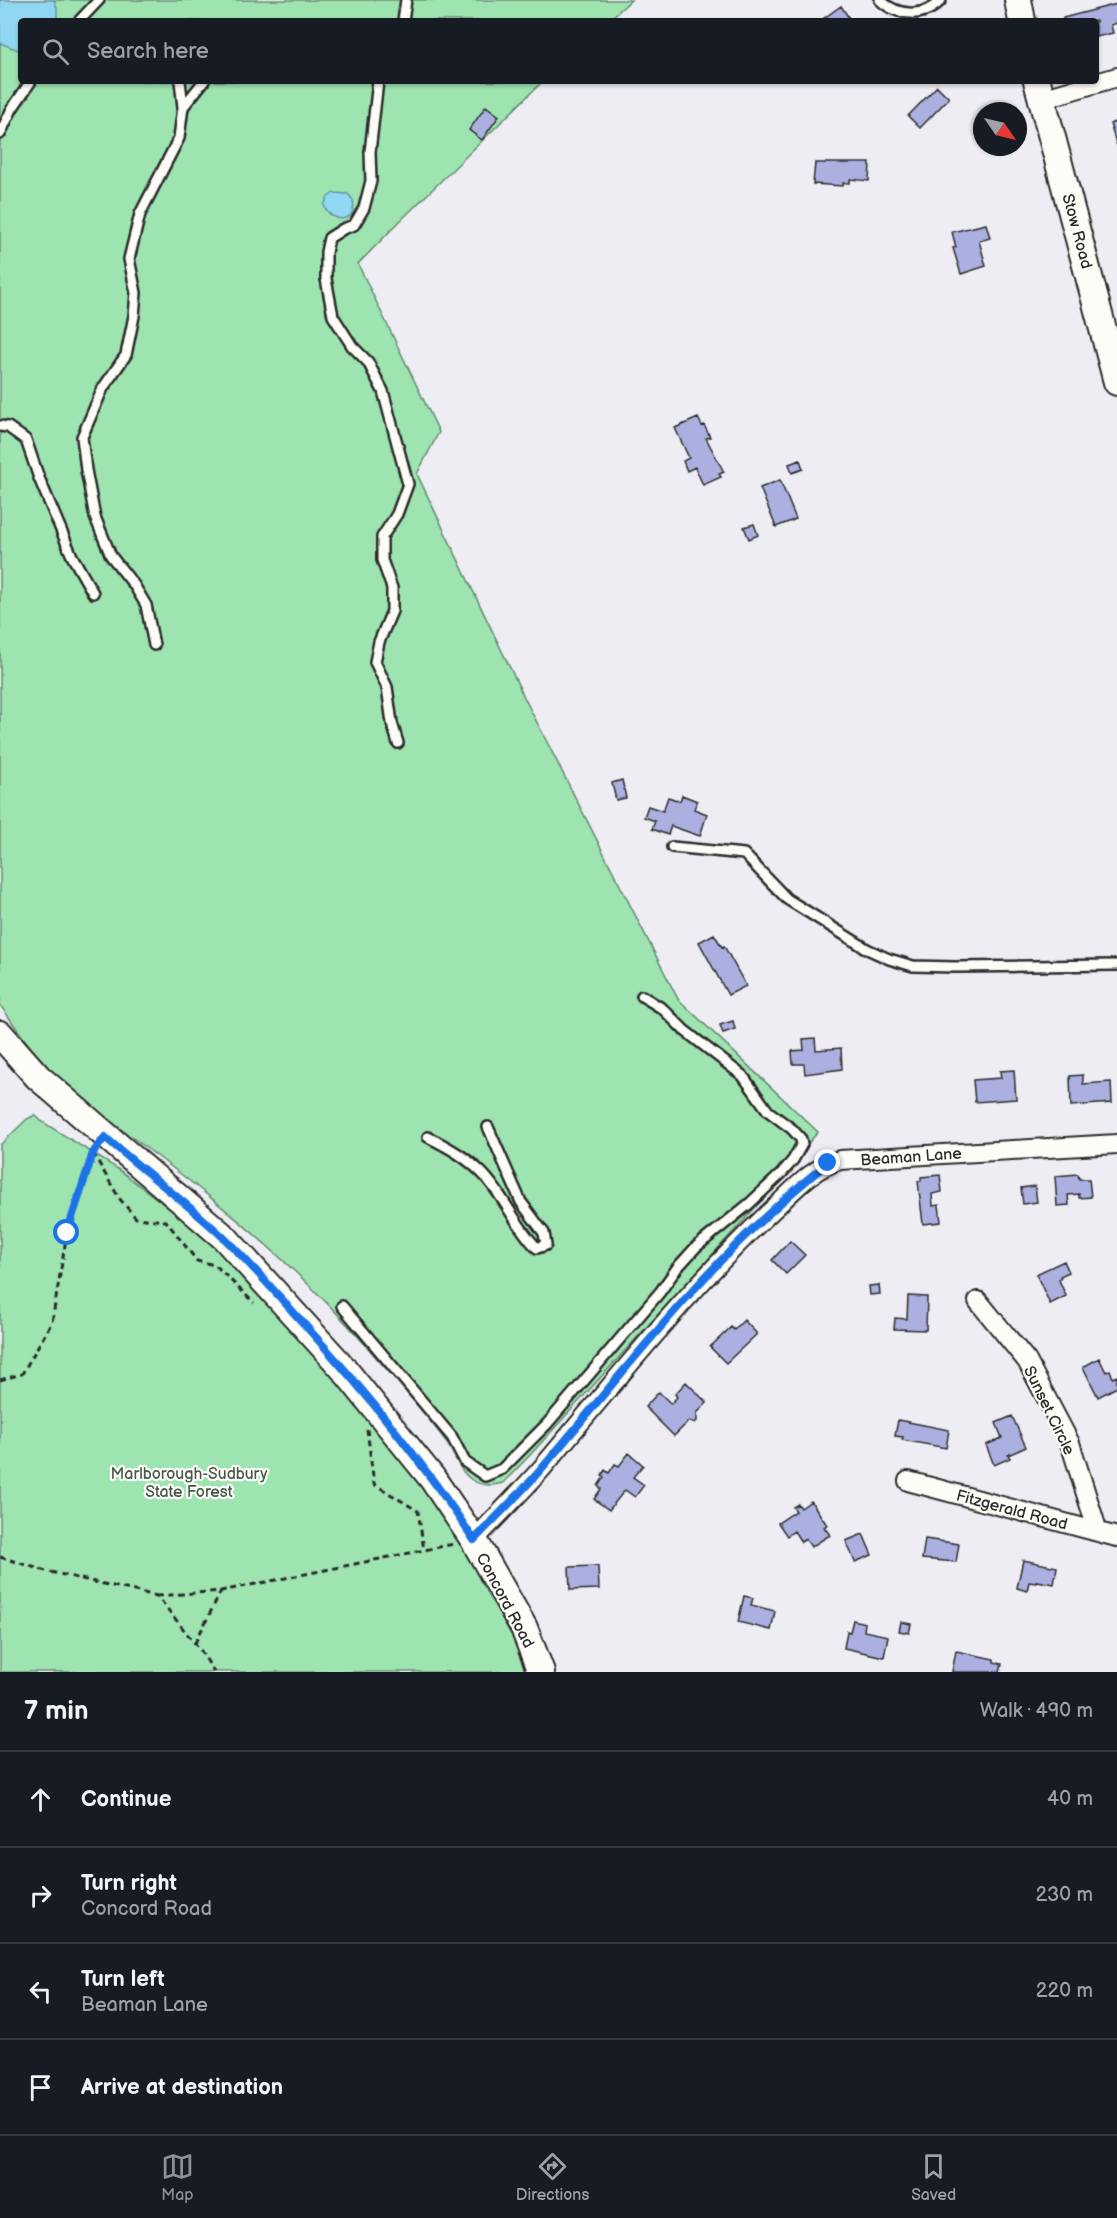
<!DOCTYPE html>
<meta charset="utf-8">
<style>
:root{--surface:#171b24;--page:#20242c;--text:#f1f3f6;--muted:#9ea1a6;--line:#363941;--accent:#8c9099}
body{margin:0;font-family:"Balsamiq Sans",sans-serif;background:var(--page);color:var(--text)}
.compass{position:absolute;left:973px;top:102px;width:54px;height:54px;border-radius:50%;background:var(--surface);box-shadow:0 2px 4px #0004;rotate:124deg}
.stop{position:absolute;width:18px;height:18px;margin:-14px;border:4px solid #1a73e8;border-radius:50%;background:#fff}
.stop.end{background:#1a73e8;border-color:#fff;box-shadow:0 2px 6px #0008}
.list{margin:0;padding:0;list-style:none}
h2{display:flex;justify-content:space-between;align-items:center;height:78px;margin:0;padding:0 24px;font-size:26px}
h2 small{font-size:20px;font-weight:400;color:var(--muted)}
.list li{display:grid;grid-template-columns:39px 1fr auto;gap:18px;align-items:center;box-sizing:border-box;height:96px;padding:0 24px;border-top:2px solid var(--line)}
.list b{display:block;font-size:22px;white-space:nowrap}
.list p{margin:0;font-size:20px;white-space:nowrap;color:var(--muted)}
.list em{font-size:20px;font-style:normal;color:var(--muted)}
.icon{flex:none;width:33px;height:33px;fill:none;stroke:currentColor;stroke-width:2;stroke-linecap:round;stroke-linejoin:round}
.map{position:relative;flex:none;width:1117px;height:1672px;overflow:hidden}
.search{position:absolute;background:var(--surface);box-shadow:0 2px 4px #0004;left:18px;right:18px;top:18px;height:66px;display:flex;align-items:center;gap:15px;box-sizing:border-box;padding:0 21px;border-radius:6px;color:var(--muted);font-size:22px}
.sheet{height:462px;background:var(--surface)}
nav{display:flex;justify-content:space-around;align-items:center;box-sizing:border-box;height:84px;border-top:2px solid var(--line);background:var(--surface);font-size:16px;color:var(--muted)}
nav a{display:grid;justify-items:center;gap:3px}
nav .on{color:var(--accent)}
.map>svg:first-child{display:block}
</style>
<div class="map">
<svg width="1117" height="1672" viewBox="0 0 1117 1672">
<rect width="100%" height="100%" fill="#ededf3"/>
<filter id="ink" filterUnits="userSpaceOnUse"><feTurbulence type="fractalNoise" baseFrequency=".0167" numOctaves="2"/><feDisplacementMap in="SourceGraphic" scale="12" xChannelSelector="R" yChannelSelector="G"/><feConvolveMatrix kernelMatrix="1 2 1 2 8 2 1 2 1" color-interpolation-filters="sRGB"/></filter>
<g filter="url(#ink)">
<path fill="#9de4b1" stroke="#64886e" stroke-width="1.5" d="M0,0H631L608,21H21V81H543L396,225L358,264L439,432L417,474L524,697L678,999L818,1132L805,1147L790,1173L762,1200L531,1454L503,1483C492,1486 481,1486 472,1480C458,1471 454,1452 444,1439C421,1408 394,1378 368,1348C274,1238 156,1153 39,1070L43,1065L0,1005Z
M35,1115L41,1121L118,1169L249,1270L427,1481L539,1672H0V1145L27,1119Z"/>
<path fill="#90d8f2" stroke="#6893a2" stroke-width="1.5" d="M0,0H54L57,8V21H21V51L0,43Z
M334,193L348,194L353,200C358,223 331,225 324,205L328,197Z"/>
<path fill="#acb0e1" stroke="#2b2b2b" stroke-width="1.5" d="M1117,4V23L1111,25L1113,33L1096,37V21H1064L1063,18Z
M841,6L851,21H820Z
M937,86L949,98L920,128L908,116Z
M486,106L499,116L482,140L469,130Z
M1117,121V146L1110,124Z
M815,163H870L869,181L850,179V183H843V186L813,184Z
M986,224L990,238L979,241L986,266L961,274L953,248L956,247L952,232Z
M698,418L702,426L704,425L710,437L706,438L724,472L719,474L721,477L703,485L695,467L687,471L683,461L689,458L675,428Z
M800,460L803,469L792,473L789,464Z
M780,480L796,519L776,527L760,488Z
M754,524L758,535L749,539L744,527Z
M622,780L626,798L616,800L612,783Z
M682,795L697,801L694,809L707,814L700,836L671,826L668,835L652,829L655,821L644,817L648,806L663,811L668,797L680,801Z
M714,934L722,947L724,946L746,986L728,995L699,942Z
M733,1021L735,1029L723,1033L720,1025Z
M815,1038L816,1050L841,1048L842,1069L805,1074L804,1064H793L792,1051L804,1050L803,1039Z
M1014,1070L1016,1099L975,1102L973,1080L1001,1078L1000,1071Z
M1083,1075V1084L1111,1082L1112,1103L1071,1106L1070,1076Z
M1078,1174L1079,1179H1089L1091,1197L1079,1198V1194L1068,1195L1069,1205L1057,1206L1055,1176Z
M940,1175L942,1192L932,1194L933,1206L939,1205L941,1222L923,1224L918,1181H921V1177Z
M1035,1186L1037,1202L1023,1204L1021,1188Z
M790,1241L805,1255L786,1274L772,1260Z
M1064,1261L1069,1272L1060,1276L1061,1278L1059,1280L1066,1296L1050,1304L1036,1274Z
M879,1285L880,1294L870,1295L869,1286Z
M908,1296L927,1297L926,1330L894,1329L895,1318L907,1319Z
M744,1320L757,1334L726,1363L710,1347L731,1327L734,1330Z
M1099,1358L1106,1372L1110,1370L1113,1378L1117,1376V1387L1098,1397L1083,1367Z
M686,1382L707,1403L697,1413V1421L694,1423L689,1421L674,1436L645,1407L659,1392L671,1404L677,1397L675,1394Z
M1012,1416L1026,1447L1008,1455L1010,1458L994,1465L986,1445L1002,1438L996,1423Z
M898,1420L949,1430L946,1448L902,1440L903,1437L895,1436Z
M629,1453L643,1465L633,1477L644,1485L635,1497L625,1490L609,1510L594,1499L601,1489L598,1486L604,1477L602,1475L605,1470L609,1473L615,1464L619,1466Z
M811,1501L827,1525L824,1527L830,1535L811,1547L806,1539L801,1542L794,1531L787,1536L778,1523L796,1511L793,1507L798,1504L801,1508Z
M863,1534L872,1555L855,1562L846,1541Z
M925,1539L959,1544L956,1562L922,1559Z
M1023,1560L1057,1567L1054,1584L1036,1581V1583L1029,1582L1027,1591L1017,1588Z
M598,1566L599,1589L570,1590L569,1567Z
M744,1596L753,1598L751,1605L775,1611L771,1630L738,1622Z
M853,1620L865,1623L864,1631L888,1636L884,1657L844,1648L847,1631L850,1632Z
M901,1622L911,1624L909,1633L899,1631Z
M956,1651L994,1659V1662L1002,1664L1000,1672H952Z"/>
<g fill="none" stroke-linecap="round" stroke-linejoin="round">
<defs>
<path id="lane" d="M880,0C898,17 925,18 941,0
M79,21L99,0
M403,21L406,0
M180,81L183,107
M378,81L370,152L371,181L364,208L354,225L343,229L329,238L326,252V279L333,316L352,346L368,362L383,391L408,484L397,514L382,537V560L392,588V611L379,642L375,662L387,687L392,723L398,743
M0,134L12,109L31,81
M0,426L8,427L26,440L39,478L72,556L93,593
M154,645L146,605L134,585L111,556L95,517L86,470L82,437L103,388L126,355L134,316L136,293L129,259L140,214L179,138L183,107L204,81
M672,847L744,854L787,899L867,949L889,959L913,966L955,967L1117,965
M428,1137C448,1147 466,1157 482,1173C504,1195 515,1226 537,1248L546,1245L544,1233L521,1202L488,1127
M342,1306L452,1437L465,1462L485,1476L502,1469L547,1424L660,1292L677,1268L696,1247L749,1204L781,1174L793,1160L802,1144L801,1139L792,1129L768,1111L743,1076L684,1030L663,1009L642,996"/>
<path id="street" d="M1042,99L1117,77
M978,1301L1027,1361L1070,1443L1098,1532
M908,1481L1117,1537
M474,1540C497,1516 521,1492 543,1467C616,1380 686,1292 768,1214C789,1195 812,1167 840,1160L1117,1144"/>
<path id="secondary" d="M1018,0L1022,21
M1037,81L1117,382
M0,1034L38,1077L225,1238L343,1368L432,1478L474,1540L524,1628L541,1672"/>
</defs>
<use href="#lane" stroke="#2b2b2b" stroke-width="14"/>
<use href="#street" stroke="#2b2b2b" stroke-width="22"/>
<use href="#secondary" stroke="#2b2b2b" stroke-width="30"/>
<path stroke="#2b2b2b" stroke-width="3" stroke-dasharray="6 4.5" stroke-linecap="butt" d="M93,1153L119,1198L136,1218L166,1221L197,1261L215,1265L254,1303
M0,1380L22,1374L52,1322L67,1233L93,1153
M367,1429L374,1484L418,1511L424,1550
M0,1557L46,1571L157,1596L201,1651L214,1672
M157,1596L221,1591L454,1544
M195,1643L221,1591"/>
<use href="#lane" stroke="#fdfcf7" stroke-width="9"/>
<use href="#street" stroke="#fdfcf7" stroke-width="18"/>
<use href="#secondary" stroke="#fdfcf7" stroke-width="26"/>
</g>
</g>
<g fill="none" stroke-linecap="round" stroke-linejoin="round" filter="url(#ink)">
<path stroke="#1a73e8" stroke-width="8" d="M67,1233L93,1153L105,1137C143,1171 185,1201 223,1237C251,1264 277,1294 303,1323C365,1391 424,1463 474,1540C497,1516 521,1493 543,1467C633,1361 717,1249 828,1163"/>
</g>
<g text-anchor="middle" stroke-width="4.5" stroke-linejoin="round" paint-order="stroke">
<g font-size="16" fill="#2b2b2b" stroke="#fdfcf7">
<text transform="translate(1078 231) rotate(75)" y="6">Stow Road</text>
<text transform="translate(911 1156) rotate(-4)" y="6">Beaman Lane</text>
<text transform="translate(1050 1410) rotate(64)" y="6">Sunset Circle</text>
<text transform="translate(1012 1509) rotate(15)" y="6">Fitzgerald Road</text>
<text transform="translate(506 1600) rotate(62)" y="6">Concord Road</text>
</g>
<g font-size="16" fill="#48594c" stroke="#fdfcf7">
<text x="189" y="1479">Marlborough-Sudbury<tspan x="189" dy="18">State Forest</tspan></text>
</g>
</g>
</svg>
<svg class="compass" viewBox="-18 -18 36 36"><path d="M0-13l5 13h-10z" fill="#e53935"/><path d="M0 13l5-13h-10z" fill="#9ea1a6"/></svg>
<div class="stop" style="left:67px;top:1233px"></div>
<div class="stop end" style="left:828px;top:1163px"></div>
<div class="search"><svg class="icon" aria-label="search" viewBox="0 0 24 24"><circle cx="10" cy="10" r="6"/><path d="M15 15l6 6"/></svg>Search here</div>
</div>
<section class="sheet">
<h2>7 min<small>Walk · 490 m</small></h2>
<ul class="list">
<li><svg class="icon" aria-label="ahead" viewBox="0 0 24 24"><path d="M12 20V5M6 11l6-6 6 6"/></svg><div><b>Continue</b></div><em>40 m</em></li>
<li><svg class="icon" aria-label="right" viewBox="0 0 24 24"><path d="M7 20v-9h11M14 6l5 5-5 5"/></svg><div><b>Turn right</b><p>Concord Road</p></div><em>230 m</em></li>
<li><svg class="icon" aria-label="left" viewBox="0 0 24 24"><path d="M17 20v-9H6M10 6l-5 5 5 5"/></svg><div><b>Turn left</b><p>Beaman Lane</p></div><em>220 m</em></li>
<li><svg class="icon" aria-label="arrive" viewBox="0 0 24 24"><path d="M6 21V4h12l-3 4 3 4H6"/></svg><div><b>Arrive at destination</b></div></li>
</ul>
</section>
<nav>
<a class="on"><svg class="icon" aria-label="map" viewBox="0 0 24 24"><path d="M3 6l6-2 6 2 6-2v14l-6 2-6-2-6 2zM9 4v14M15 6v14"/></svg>Map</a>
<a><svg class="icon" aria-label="directions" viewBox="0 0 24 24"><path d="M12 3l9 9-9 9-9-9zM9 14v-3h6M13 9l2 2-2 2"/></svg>Directions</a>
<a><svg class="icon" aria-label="saved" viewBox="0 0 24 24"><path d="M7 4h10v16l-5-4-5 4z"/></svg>Saved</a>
</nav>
